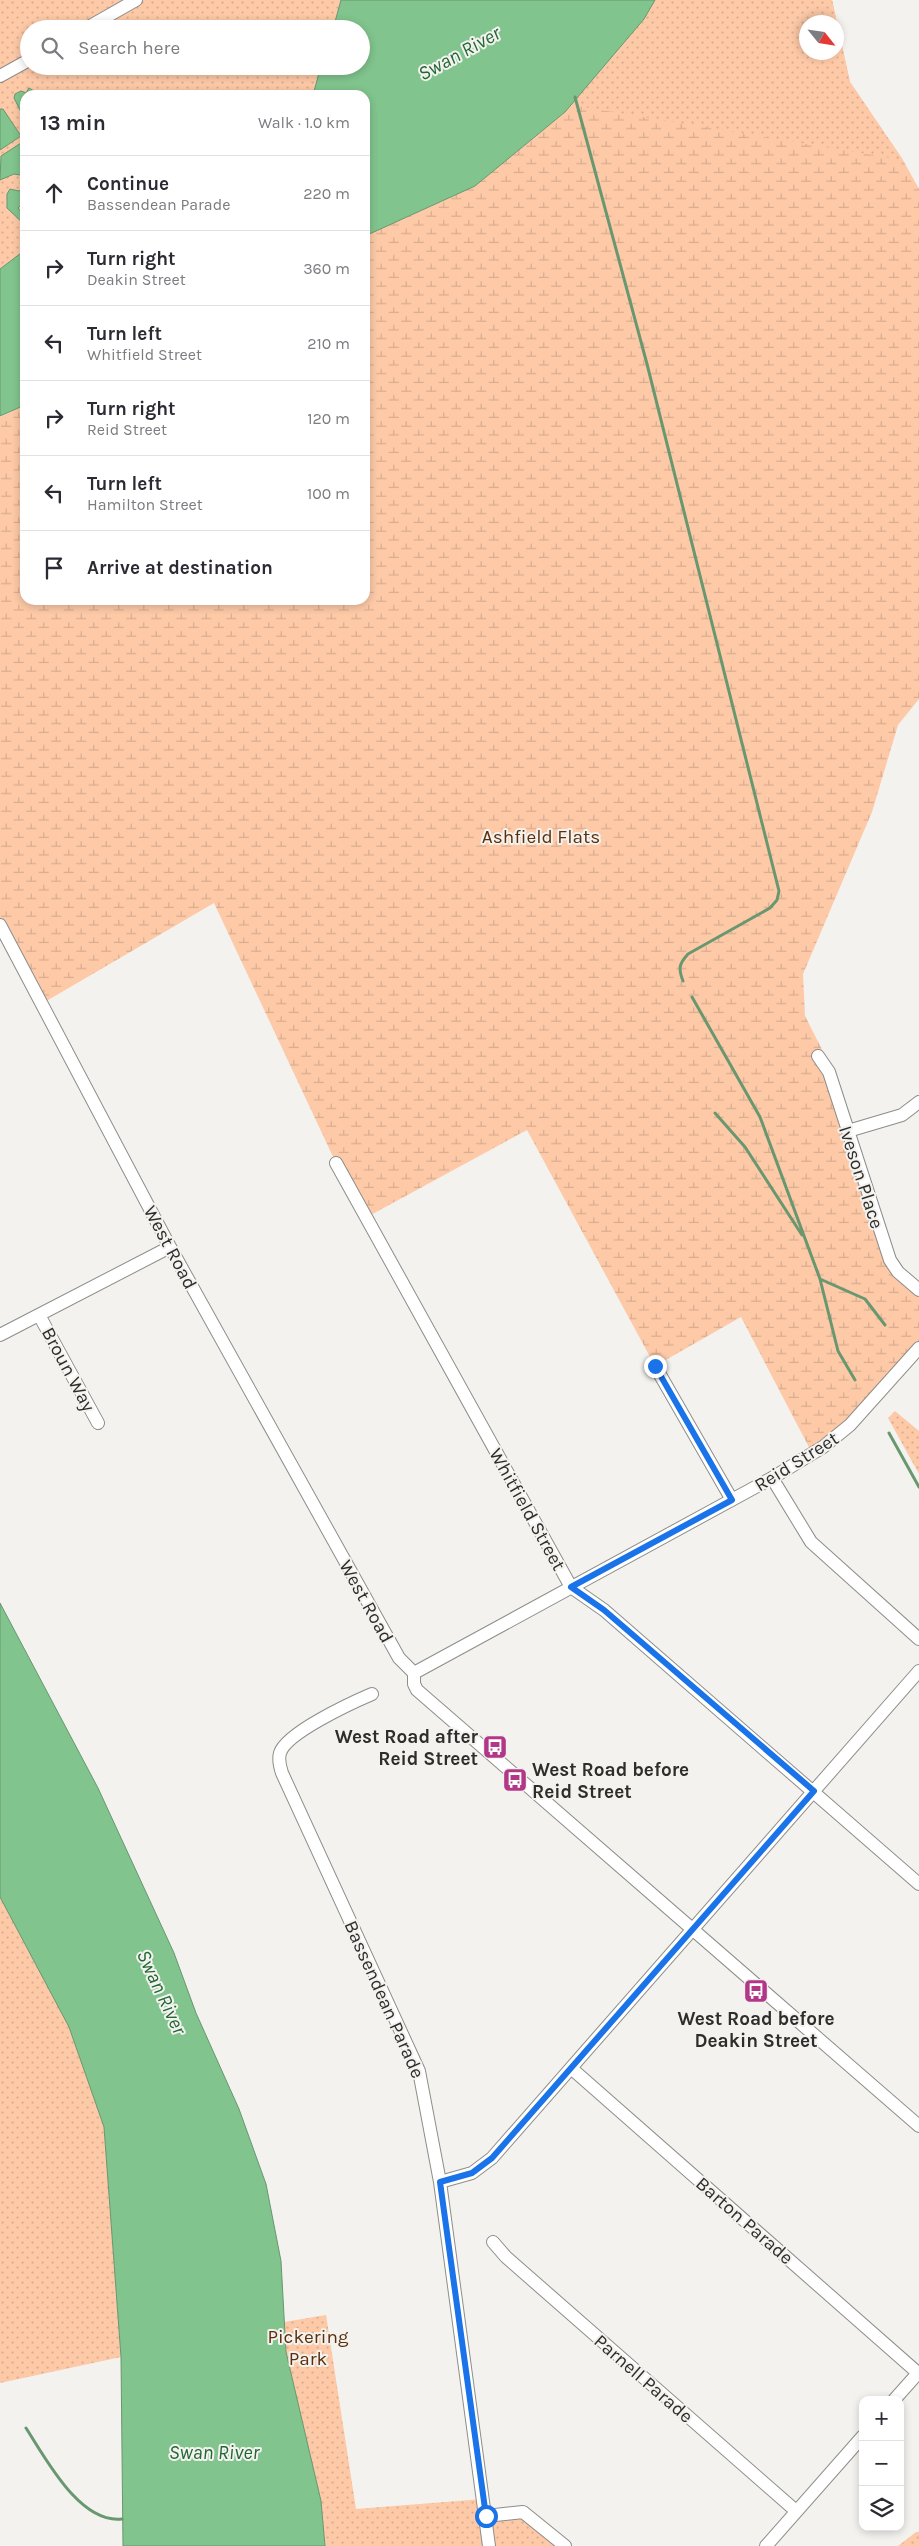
<!DOCTYPE html>
<meta charset="utf-8">
<style>
:root{--surface:#fff;--page:#f7f7f7;--text:#2b2b33;--muted:#7c7c81;--line:#e1e1e2}
body{margin:0;font-family:Karla,sans-serif;background:var(--page);color:var(--text)}
.controls{position:absolute;right:15px;bottom:15px;display:grid;overflow:hidden;border-radius:10px;box-shadow:0 2px 8px #0003}
.controls button{width:45px;height:45px;display:grid;place-items:center;padding:0;border:0;border-bottom:1px solid var(--line);background:var(--surface);color:var(--text);font:25px sans-serif}
.compass{position:absolute;left:799px;top:15px;width:45px;height:45px;border-radius:50%;background:var(--surface);box-shadow:0 2px 8px #0003;rotate:120deg}
.stop{position:absolute;width:15px;height:15px;margin:-11px;border:4px solid #1a73e8;border-radius:50%;background:#fff}
.stop.end{background:#1a73e8;border-color:#fff;box-shadow:0 1px 5px #0008}
.list{margin:0;padding:0;list-style:none}
h2{display:flex;justify-content:space-between;align-items:center;height:65px;margin:0;padding:0 20px;font-size:21px}
h2 small{font-size:16px;font-weight:400;color:var(--muted)}
.list li{display:grid;grid-template-columns:32px 1fr auto;gap:15px;align-items:center;box-sizing:border-box;height:75px;padding:0 20px;border-top:1px solid var(--line)}
.list b{display:block;font-size:19px;white-space:nowrap}
.list p{margin:0;font-size:16px;white-space:nowrap;color:var(--muted)}
.list em{font-size:16px;font-style:normal;color:var(--muted)}
.icon{flex:none;width:28px;height:28px;fill:none;stroke:currentColor;stroke-width:2;stroke-linecap:round;stroke-linejoin:round}
.map{position:relative;flex:none;width:919px;height:2546px;overflow:hidden}
.search{position:absolute;background:var(--surface);box-shadow:0 2px 8px #0003;left:20px;top:20px;width:350px;height:55px;display:flex;align-items:center;gap:12px;box-sizing:border-box;padding:0 18px;border-radius:28px;color:var(--muted);font-size:19px}
.panel{position:absolute;background:var(--surface);box-shadow:0 2px 8px #0003;left:20px;top:90px;width:350px;height:515px;border-radius:15px}
.map>svg:first-child{display:block}
</style>
<div class="map">
<svg width="919" height="2546" viewBox="0 0 919 2546">
<defs>
<pattern id="wetland-marsh" width="20" height="14" patternUnits="userSpaceOnUse" patternTransform="scale(1.25)"><rect width="20" height="14" fill="#fdc9a7"/><path d="M1 5h8M5 5V1M11 12h8M15 12V8" fill="none" stroke="#d9ad90"/></pattern>
<pattern id="park-dots" width="8" height="8" patternUnits="userSpaceOnUse" patternTransform="scale(1.25)"><rect width="8" height="8" fill="#fdc9a7"/><path d="M2 2h.1M6 6h.1" fill="none" stroke="#d9ad90" stroke-width="1.8" stroke-linecap="round"/></pattern>
</defs>
<rect width="100%" height="100%" fill="#f3f2ef"/>
<path fill="url(#wetland-marsh)" fill-rule="evenodd" d="M655,0H832L850,82L903,160L919,189V699L898,725L872,812L803,974L805,1016L833,1071L888,1252L919,1286V1348L861,1414L812,1453L741,1317L655,1366L527,1130L367,1217L336,1163L214,903L43,1003L0,925V417L25,405V600H365V236L475,186L565,112L644,19ZM806,22H836V52H806Z"/>
<path fill="url(#park-dots)" fill-rule="evenodd" d="M0,0H341L333,29H29V66H321L313,95H25V250L0,269Z
M655,0H832L850,82L903,160L571,105L644,19ZM806,22H836V52H806Z
M895,1411L919,1431V1474L888,1418Z
M0,1897L69,2027L104,2127L121,2357L0,2383Z
M326,2315L356,2509L483,2499L486,2516L523,2512L565,2546H325L321,2501L286,2352L284,2322Z
M916,2532H919V2546H898Z"/>
<path fill="#81c48d" stroke="#689770" d="M341,0H655L644,19L565,112L475,186L365,236V95H313L321,66H361V29H333Z
M29,88L41,95H25V120L14,98L15,94L21,91L26,93Z
M0,109H3L21,136L0,150Z
M21,143H25V205L22,204L18,208L25,217V225L7,208V194L10,189L19,191L23,188L20,183L23,178L20,175L14,174L0,180L1,156Z
M25,250V405L0,416V269Z
M0,1603L98,1788L174,1953L196,2013L239,2109L266,2184L281,2261L286,2352L321,2501L325,2546H123L121,2357L104,2127L69,2027L0,1897Z"/>
<g fill="none" stroke-linecap="round" stroke-linejoin="round">
<path stroke="#689770" stroke-width="3" d="M575,97L647,364L779,891L777,900L770,908L688,954C679,964 678,968 683,981
M692,997L760,1117L820,1279L838,1351L855,1380
M715,1113L745,1147L802,1235
M820,1279L865,1299L885,1325
M889,1433L919,1487
M26,2428C46,2459 80,2524 122,2519"/>
<defs>
<path id="minor" d="M85,29L136,0
M0,76L29,60
M0,925L170,1247L399,1658L414,1673V1684L417,1690L919,2126
M818,1056L829,1072L890,1260L898,1272L919,1290
M848,1131L902,1115L919,1102
M336,1163L571,1587L604,1610L919,1884
M39,1315L98,1423
M0,1335L170,1247
M655,1366L732,1500
M772,1478L811,1542L919,1639
M414,1673L772,1478L823,1447L850,1425L919,1348
M372,1694C351,1703 286,1733 280,1753C278,1760 280,1767 282,1773L419,2071L440,2182L489,2546
M571,2068L918,2373
M440,2182L472,2173L492,2158L919,1671
M493,2242L506,2257L796,2511
M894,2400L919,2372
M486,2516L523,2512L565,2546
M766,2546L863,2436"/>
</defs>
<use href="#minor" stroke="#8d8d8a" stroke-width="14"/>
<use href="#minor" stroke="#fff" stroke-width="12"/>
</g>
<g fill="none" stroke-linecap="round" stroke-linejoin="round">
<path stroke="#1a73e8" stroke-width="6" d="M486,2516L440,2182L472,2173L492,2158L814,1791L604,1610L571,1587L732,1500L655,1366"/>
</g>
<defs>
<symbol id="bus-square" viewBox="-11 -11 22 22"><rect x="-9" y="-9" width="18" height="18" rx="4" fill="#b33787" stroke="#f3f2ef"/><path d="M-5-6H5V4H4V6H2V4H-2V6H-4V4H-5ZM-3.5-4V0h7V-4ZM-3.5 1.2v1.5H-2V1.2ZM2 1.2v1.5H3.5V1.2Z" fill="#fff"/></symbol>
</defs>
<g fill-rule="evenodd">
<use href="#bus-square" x="481" y="1733" width="28" height="28"/>
<use href="#bus-square" x="501" y="1766" width="28" height="28"/>
<use href="#bus-square" x="742" y="1977" width="28" height="28"/>
</g>
<g text-anchor="middle" stroke-width="4" stroke-linejoin="round" paint-order="stroke">
<g font-size="19" fill="#5c2f0a" stroke="#f3f2ef">
<text x="541" y="843">Ashfield Flats</text>
<text x="308" y="2343">Pickering<tspan x="308" dy="22">Park</tspan></text>
</g>
<g font-size="19" fill="#2d2d2b" stroke="#f3f2ef">
<text transform="translate(862 1177) rotate(72)" y="7">Iveson Place</text>
<text transform="translate(171 1247) rotate(62)" y="7">West Road</text>
<text transform="translate(69 1369) rotate(62)" y="7">Broun Way</text>
<text transform="translate(796 1461) rotate(-32)" y="7">Reid Street</text>
<text transform="translate(528 1509) rotate(61)" y="7">Whitfield Street</text>
<text transform="translate(367 1601) rotate(61)" y="7">West Road</text>
<text transform="translate(385 1999) rotate(66)" y="7">Bassendean Parade</text>
<text transform="translate(745 2220) rotate(41)" y="7">Barton Parade</text>
<text transform="translate(644 2378) rotate(41)" y="7">Parnell Parade</text>
</g>
<g font-size="19" font-weight="bold" fill="#2d2d2b" stroke="#f3f2ef" text-anchor="end">
<text x="478" y="1743">West Road after<tspan x="478" dy="22">Reid Street</tspan></text>
<text x="532" y="1776" text-anchor="start">West Road before<tspan x="532" dy="22">Reid Street</tspan></text>
<text x="756" y="2025" text-anchor="middle">West Road before<tspan x="756" dy="22">Deakin Street</tspan></text>
</g>
<g font-size="20" font-style="italic" fill="#226835" stroke="#f3f2ef">
<text transform="translate(459 53) rotate(-29)" y="7">Swan River</text>
<text transform="translate(162 1992) rotate(65)" y="7">Swan River</text>
<text x="214" y="2459">Swan River</text>
</g>
</g>
</svg>
<div class="controls">
<button>+</button>
<button>−</button>
<button><svg class="icon" aria-label="layers" viewBox="0 0 24 24"><path d="M12 4l9 5-9 5-9-5zM3 14l9 5 9-5"/></svg></button>
</div>
<svg class="compass" viewBox="-18 -18 36 36"><path d="M0-13l5 13h-10z" fill="#e53935"/><path d="M0 13l5-13h-10z" fill="#7c7c81"/></svg>
<div class="stop" style="left:486px;top:2516px"></div>
<div class="stop end" style="left:655px;top:1366px"></div>
<div class="search"><svg class="icon" aria-label="search" viewBox="0 0 24 24"><circle cx="10" cy="10" r="6"/><path d="M15 15l6 6"/></svg>Search here</div>
<section class="panel">
<h2>13 min<small>Walk · 1.0 km</small></h2>
<ul class="list">
<li><svg class="icon" aria-label="ahead" viewBox="0 0 24 24"><path d="M12 20V5M6 11l6-6 6 6"/></svg><div><b>Continue</b><p>Bassendean Parade</p></div><em>220 m</em></li>
<li><svg class="icon" aria-label="right" viewBox="0 0 24 24"><path d="M7 20v-9h11M14 6l5 5-5 5"/></svg><div><b>Turn right</b><p>Deakin Street</p></div><em>360 m</em></li>
<li><svg class="icon" aria-label="left" viewBox="0 0 24 24"><path d="M17 20v-9H6M10 6l-5 5 5 5"/></svg><div><b>Turn left</b><p>Whitfield Street</p></div><em>210 m</em></li>
<li><svg class="icon" aria-label="right" viewBox="0 0 24 24"><path d="M7 20v-9h11M14 6l5 5-5 5"/></svg><div><b>Turn right</b><p>Reid Street</p></div><em>120 m</em></li>
<li><svg class="icon" aria-label="left" viewBox="0 0 24 24"><path d="M17 20v-9H6M10 6l-5 5 5 5"/></svg><div><b>Turn left</b><p>Hamilton Street</p></div><em>100 m</em></li>
<li><svg class="icon" aria-label="arrive" viewBox="0 0 24 24"><path d="M6 21V4h12l-3 4 3 4H6"/></svg><div><b>Arrive at destination</b></div></li>
</ul>
</section>
</div>
